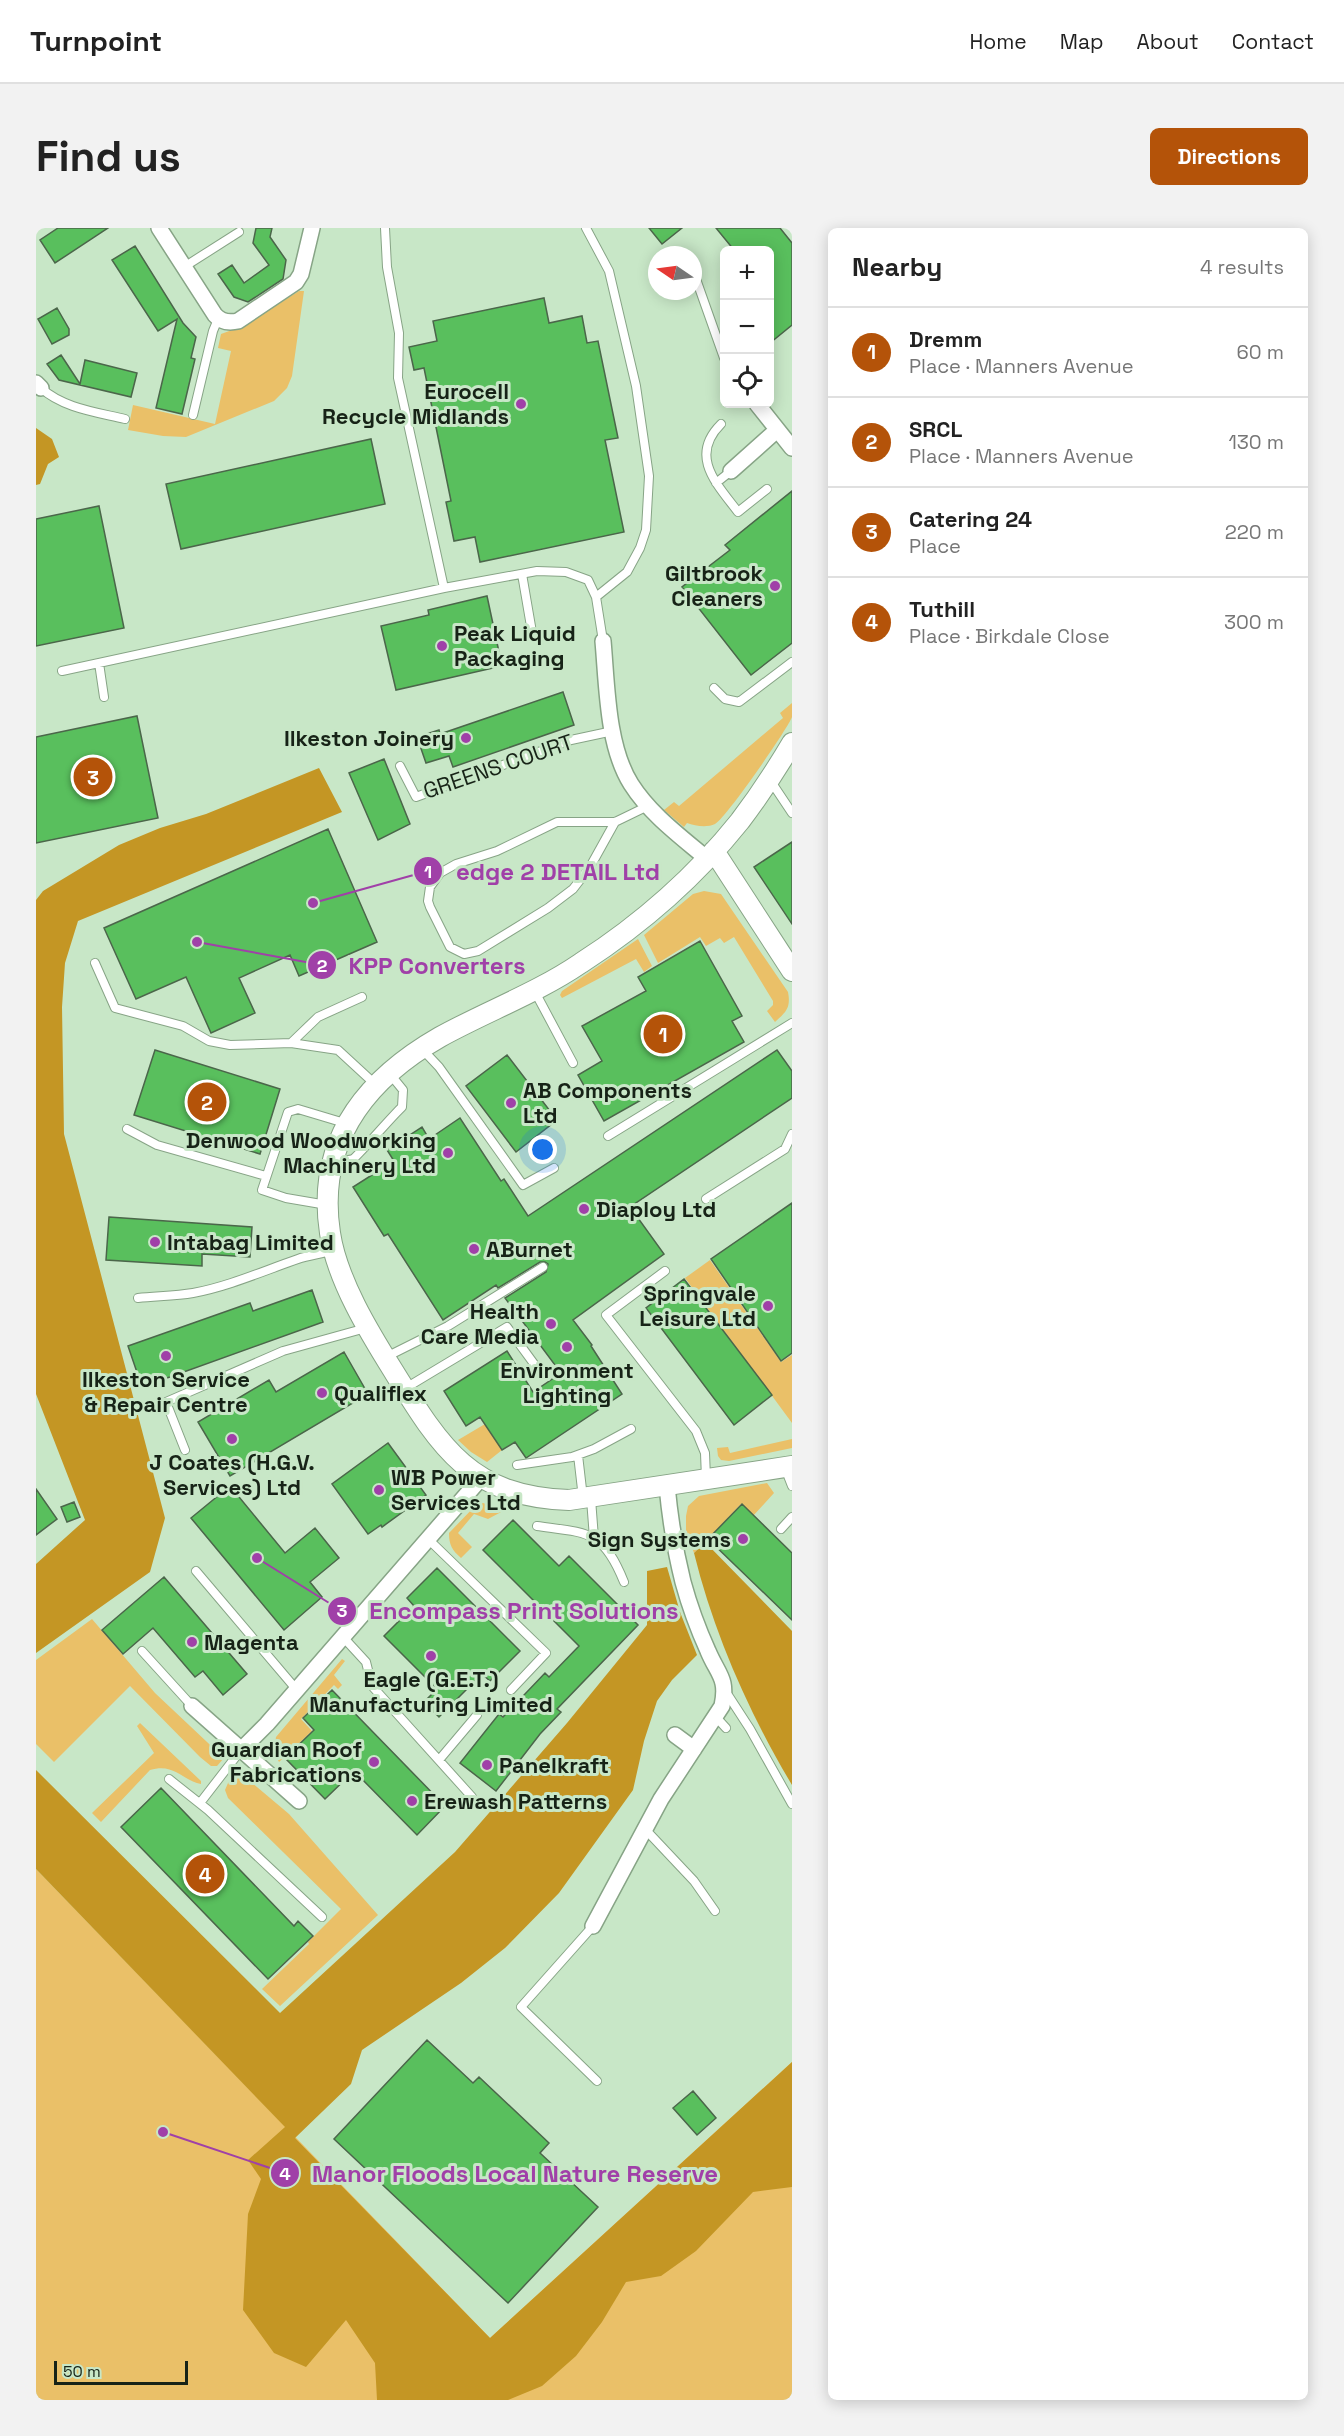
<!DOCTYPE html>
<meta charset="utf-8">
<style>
:root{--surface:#fff;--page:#f2f2f2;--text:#222;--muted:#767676;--line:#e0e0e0;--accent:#b45309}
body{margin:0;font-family:"Space Grotesk",sans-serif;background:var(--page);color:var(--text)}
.controls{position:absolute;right:18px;top:18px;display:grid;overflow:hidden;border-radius:9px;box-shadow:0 3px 15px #0003}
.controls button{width:54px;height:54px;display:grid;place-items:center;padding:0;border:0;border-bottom:2px solid var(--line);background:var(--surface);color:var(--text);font:30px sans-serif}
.compass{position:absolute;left:612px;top:18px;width:54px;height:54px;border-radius:50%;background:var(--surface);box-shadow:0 3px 15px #0003;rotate:283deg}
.scale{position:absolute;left:18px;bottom:15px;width:134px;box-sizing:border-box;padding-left:6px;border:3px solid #172317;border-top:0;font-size:16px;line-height:21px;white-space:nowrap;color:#172317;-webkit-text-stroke:4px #c8e7c7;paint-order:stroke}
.you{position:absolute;left:507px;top:922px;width:21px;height:21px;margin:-15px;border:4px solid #fff;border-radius:50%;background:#1a73e8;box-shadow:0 0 0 9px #1a73e833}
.badge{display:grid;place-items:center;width:39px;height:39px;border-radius:50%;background:var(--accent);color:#fff;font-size:20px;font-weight:700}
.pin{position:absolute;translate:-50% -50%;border:3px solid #fff;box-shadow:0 2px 6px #0006}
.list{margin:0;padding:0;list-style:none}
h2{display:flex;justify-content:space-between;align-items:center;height:78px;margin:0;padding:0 24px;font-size:26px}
h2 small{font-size:20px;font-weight:400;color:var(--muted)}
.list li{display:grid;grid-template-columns:39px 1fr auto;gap:18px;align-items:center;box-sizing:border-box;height:90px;padding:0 24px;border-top:2px solid var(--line)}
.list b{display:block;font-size:22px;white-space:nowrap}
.list p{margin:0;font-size:20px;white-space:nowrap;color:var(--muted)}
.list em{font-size:20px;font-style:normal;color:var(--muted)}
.icon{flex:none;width:33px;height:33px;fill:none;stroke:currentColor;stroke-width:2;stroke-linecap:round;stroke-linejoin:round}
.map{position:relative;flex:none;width:756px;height:2172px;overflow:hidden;border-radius:9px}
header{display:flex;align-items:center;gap:36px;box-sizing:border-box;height:84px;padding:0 30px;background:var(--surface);border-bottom:2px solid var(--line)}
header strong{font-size:28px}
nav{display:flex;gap:33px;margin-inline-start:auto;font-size:21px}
.intro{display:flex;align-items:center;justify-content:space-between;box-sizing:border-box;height:144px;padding:0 36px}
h1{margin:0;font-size:42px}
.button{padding:15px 27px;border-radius:9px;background:var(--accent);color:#fff;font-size:21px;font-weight:700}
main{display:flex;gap:36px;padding:0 36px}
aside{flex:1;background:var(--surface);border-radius:9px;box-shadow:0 3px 15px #0003}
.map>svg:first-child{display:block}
</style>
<header>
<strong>Turnpoint</strong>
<nav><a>Home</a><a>Map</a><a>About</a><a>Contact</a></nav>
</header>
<div class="intro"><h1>Find us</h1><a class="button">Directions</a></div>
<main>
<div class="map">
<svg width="756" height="2172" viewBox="0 0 756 2172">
<rect width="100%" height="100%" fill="#c8e7c7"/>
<path fill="#eac068" d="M263,63H268L256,148L251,160L238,173L150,209L127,208L92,202L97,177L179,196L195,123L182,120L185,106L207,98Z
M756,475C756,479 756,485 756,489C751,502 690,590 679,596C671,600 659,598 651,595L648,599L628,582L638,574L643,578L747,490L744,485Z
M668,663L685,666L752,764C755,780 750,784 739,794L731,783L737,777V773L698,709L688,715L684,710L670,718L664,709L622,735L608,707L657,666Z
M602,711L616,738L608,744L600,731L526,770L524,767L526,763Z
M674,1032L745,1134L756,1127V1195L649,1050Z
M449,1196L466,1222L451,1234L435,1224L422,1212Z
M756,1211V1220L693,1233L685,1232L682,1228L681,1220L692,1219L694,1225Z
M731,1255L738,1265L717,1288L705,1276L658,1325L650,1304V1288L652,1278L663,1268Z
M447,1275L469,1282L452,1291L438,1286L422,1305L436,1319L425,1330C416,1322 413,1317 413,1305L440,1277Z
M56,1391L119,1465L188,1530L181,1538H175L164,1529L94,1458L18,1534L0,1516V1432Z
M306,1431L309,1433L298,1447L306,1457L302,1461L298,1457L265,1491L276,1503L243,1534L238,1524L240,1509Z
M104,1495L165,1553V1556C145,1552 139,1535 114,1542L65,1594L56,1585L118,1525L101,1498Z
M202,1543L253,1586L342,1687L244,1778L226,1761L273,1716L272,1714L305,1681L192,1570L189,1562L192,1555Z
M0,1641L454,2110L756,1834V2172H0Z"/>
<path fill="#c49624" d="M0,200L16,211L23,229L12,236L4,256L0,257Z
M283,540L306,584L42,693L29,735L26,779L28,906L129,1290L114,1344L0,1425V1336L49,1292L0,1166V672L7,663L83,617L124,600L170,586Z
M669,1314L756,1403V1557C713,1485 678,1406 658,1325Z
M631,1339L644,1384L661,1427L636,1452L621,1473L608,1513L597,1562L523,1665L469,1720L425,1755L326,1822L315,1856L259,1910L454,2110L756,1834V1959L717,1964L660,2023L625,2048L590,2054L566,2094L540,2128L506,2158L472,2172H341L339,2135L310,2092L270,2139L238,2125L207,2082L212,1986L225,1951L212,1932L249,1899L0,1641V1542L244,1785L419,1624L531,1495L611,1397V1343Z"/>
<path fill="#59bf5d" stroke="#4b664a" stroke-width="1.5" d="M22,0H72L19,35L4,12Z
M220,0H236L234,9L250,32L247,51L212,74L198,69L182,46L196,37L208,55L233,37L217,15Z
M613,0H646L626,16Z
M680,0H744L756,15V97L734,115V22H698Z
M99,18L147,95L160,109L155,130L159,131L146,186L120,180L141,91L122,103L76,32Z
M508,70L513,95L546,88L551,115L562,113L582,210L569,212L588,304L444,334L439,309L418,313L410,274L415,273L388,140L378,142L373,119L401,113L397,93Z
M21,80L33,101V107L16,116L2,91Z
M25,127L44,156L49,132L101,145L95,169L23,152L11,136Z
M335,211L349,276L145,321L130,256Z
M756,263V415L715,447L646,359L694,322L689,317Z
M63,278L88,400L0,418V291Z
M451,368L466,438L360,462L345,398L393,387L392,382Z
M527,464L538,497L417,539L413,528L390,535L381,509L403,502L404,506Z
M101,488L122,590L0,615V509Z
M348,531L374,596L342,612L313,545Z
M292,601L341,714L263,748L254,727L203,750L219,785L175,805L150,749L100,771L68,700Z
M756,614V696L718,639Z
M664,713L706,788L696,793L708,814L568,893L542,847L566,833L546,798L610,763L602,749Z
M119,822L244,861L224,926L98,887Z
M741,822L756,843V870L594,979L628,1026L537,1092L556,1117L555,1118L586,1166L490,1230L479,1214L466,1222L444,1189L430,1198L408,1163L471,1123L497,1164L525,1145L469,1070L510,1044L512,1036L509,1034H504L462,1060L460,1057L407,1092L352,1006L348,1008L317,959L358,933L351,922L369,910L386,899L393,911L424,890L465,953L468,951L492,988Z
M471,827L521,892L480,924L430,858Z
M756,975V1125L745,1133L675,1031Z
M73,989L216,999L214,1029L166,1026V1038L70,1032Z
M648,1051L736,1167L698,1197L610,1080Z
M276,1062L287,1094L106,1159L92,1118L214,1075L217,1083Z
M308,1124L332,1166L194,1248L162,1194L233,1152L240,1164Z
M352,1215L390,1267L346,1299L345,1297L332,1306L296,1256Z
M194,1258L249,1325L279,1300L303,1330L274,1354L286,1369L248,1402L155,1290Z
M0,1261L21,1291L0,1307Z
M38,1274L44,1289L31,1294L25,1279Z
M706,1276L756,1325V1392L672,1311Z
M477,1292L523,1338L533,1328L602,1397L521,1481L525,1484L504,1506L460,1563L424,1535L463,1486L467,1489L509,1445L513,1449L543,1418L447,1322Z
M401,1340L484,1423L454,1453L446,1446L403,1489L388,1474L401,1461L348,1408L378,1378L371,1370Z
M128,1349L211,1446L187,1467L167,1443L159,1449L117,1400L87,1426L66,1402Z
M296,1462L409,1578L381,1607L318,1543L289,1571L249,1530L278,1502L267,1490Z
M125,1560L258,1698L262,1693L277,1708L232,1751L85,1599Z
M391,1812L437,1855L443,1849L513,1915L504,1925L562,1979L472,2075L298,1911Z
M657,1863L680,1890L661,1907L637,1880Z"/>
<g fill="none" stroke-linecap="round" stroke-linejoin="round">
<defs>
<path id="service" d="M349,0L351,39L363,105L362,150L408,360
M550,0L573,43L600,158L613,248L610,302L604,320L591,344L560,369
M148,39L203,4
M660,51L688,130
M5,160C27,180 60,184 89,191
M157,187L177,103L182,91
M685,196C653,228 680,255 702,284L731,261
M680,255L695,243
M486,346L497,410
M63,435L68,469
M26,443L408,360L501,343L530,344L552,352L560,369L567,413
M678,460L689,471L703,474L756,434
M364,538L380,569L535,512L577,503
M734,552L756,585
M579,594L554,639L537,661L512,680L442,723L428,726L414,719L394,679L392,673L394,659L404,645L420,636L461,623L521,594H579L612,578
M59,735L79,780L147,798L173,813L194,817L255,815L302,822L340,857
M498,762L537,835
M255,815L282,789L326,769
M386,821L403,839L487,957L518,940
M91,901L121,917L230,948
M572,908L756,795
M298,932C304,932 311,933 317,931C322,928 357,887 366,879L367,862L354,846
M670,971L749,921L756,906
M291,977L250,970L226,962L252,884L262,881L312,896
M629,1043L570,1087L660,1203L669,1225L670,1250
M102,1070C120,1068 139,1068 157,1065C194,1058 227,1043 262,1031C273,1027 286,1026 297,1022
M350,1129L412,1098L507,1039
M368,1161L471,1099L504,1144
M149,1222L130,1174L247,1123L330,1100
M542,1227L547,1270
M481,1237L536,1229L558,1221L595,1201
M749,1240L756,1258
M555,1271L558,1310
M501,1298C552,1305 567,1302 588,1354
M745,1301L756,1289
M392,1311L510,1425L475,1462
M160,1343L260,1461
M307,1409L330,1434L336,1458L436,1569
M106,1423L156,1478
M690,1464L714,1501L756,1576
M679,1488L690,1500
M403,1532L441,1487
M133,1551L172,1582L286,1689
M164,1575L205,1522
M609,1601L658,1653L679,1683
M557,1698L485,1779L561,1853"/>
<path id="minor" d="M123,0L179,87C185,94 193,95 202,93L260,54L265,46L276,0
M0,155L5,160
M721,176L756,220
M695,243L741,202
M567,413C571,457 571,518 595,556C614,586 644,608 670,630
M156,1478L263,1573
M639,1507L658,1521
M205,1522L231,1496L445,1250
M557,1698L625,1571L686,1478C692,1450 682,1447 672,1423C662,1401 653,1376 647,1354C639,1322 634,1290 631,1258"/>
<path id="tertiary" d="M756,515C740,542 723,568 704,593C660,648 604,697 545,735C501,765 451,783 404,809C329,852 280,914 294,1005C301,1052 333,1104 358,1144C405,1220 435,1269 533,1272L756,1238
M678,623L756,743"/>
</defs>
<use href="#service" stroke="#87a486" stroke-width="10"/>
<use href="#minor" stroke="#87a486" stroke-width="18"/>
<use href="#tertiary" stroke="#87a486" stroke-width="22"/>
<use href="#service" stroke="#fff" stroke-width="8"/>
<use href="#minor" stroke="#fff" stroke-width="15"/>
<use href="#tertiary" stroke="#fff" stroke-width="20"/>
</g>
<g fill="#a040a8" stroke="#c8e7c7" stroke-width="2">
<circle cx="485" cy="176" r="6"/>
<circle cx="739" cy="358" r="6"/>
<circle cx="406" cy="418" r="6"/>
<circle cx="430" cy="510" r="6"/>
<circle cx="475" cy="875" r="6"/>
<circle cx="412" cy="925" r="6"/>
<circle cx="548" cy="981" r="6"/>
<circle cx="119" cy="1014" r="6"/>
<circle cx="438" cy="1021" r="6"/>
<circle cx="732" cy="1078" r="6"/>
<circle cx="515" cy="1096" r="6"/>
<circle cx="531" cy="1119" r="6"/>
<circle cx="130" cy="1128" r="6"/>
<circle cx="286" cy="1165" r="6"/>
<circle cx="196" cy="1211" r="6"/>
<circle cx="343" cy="1262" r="6"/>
<circle cx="707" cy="1311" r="6"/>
<circle cx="156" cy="1414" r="6"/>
<circle cx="395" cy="1428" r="6"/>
<circle cx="338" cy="1534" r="6"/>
<circle cx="451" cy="1537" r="6"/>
<circle cx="376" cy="1573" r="6"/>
</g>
<g text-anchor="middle" stroke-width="6" stroke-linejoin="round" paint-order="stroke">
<g font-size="22" font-weight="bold" fill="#172317" stroke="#c8e7c7" text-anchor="start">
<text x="473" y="171" text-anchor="end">Eurocell<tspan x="473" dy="25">Recycle Midlands</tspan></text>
<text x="727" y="353" text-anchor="end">Giltbrook<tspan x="727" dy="25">Cleaners</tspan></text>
<text x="418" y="413">Peak Liquid<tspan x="418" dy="25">Packaging</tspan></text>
<text x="418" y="518" text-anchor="end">Ilkeston Joinery</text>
<text x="487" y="870">AB Components<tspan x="487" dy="25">Ltd</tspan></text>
<text x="400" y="920" text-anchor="end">Denwood Woodworking<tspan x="400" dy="25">Machinery Ltd</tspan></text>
<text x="560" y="989">Diaploy Ltd</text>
<text x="131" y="1022">Intabag Limited</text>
<text x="450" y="1029">ABurnet</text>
<text x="720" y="1073" text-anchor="end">Springvale<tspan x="720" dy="25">Leisure Ltd</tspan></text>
<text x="503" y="1091" text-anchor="end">Health<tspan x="503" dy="25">Care Media</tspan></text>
<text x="531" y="1150" text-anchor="middle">Environment<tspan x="531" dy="25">Lighting</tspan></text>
<text x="130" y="1159" text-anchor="middle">Ilkeston Service<tspan x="130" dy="25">&amp; Repair Centre</tspan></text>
<text x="298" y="1173">Qualiflex</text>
<text x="196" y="1242" text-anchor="middle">J Coates (H.G.V.<tspan x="196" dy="25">Services) Ltd</tspan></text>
<text x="355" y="1257">WB Power<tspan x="355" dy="25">Services Ltd</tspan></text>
<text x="695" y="1319" text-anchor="end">Sign Systems</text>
<text x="168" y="1422">Magenta</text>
<text x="395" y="1459" text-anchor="middle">Eagle (G.E.T.)<tspan x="395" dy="25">Manufacturing Limited</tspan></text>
<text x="326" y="1529" text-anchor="end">Guardian Roof<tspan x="326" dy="25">Fabrications</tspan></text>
<text x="463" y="1545">Panelkraft</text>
<text x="388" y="1581">Erewash Patterns</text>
</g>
<g font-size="22" fill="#172317" stroke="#c8e7c7">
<text transform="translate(462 538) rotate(-19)" y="8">GREENS COURT</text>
</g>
</g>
<path fill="none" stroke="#a040a8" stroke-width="2" d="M277 675L392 643M161 714L286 737M221 1330L306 1383M127 1904L249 1945"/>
<g fill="#a040a8" stroke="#c8e7c7" stroke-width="2">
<circle cx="277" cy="675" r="6"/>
<circle cx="161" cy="714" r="6"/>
<circle cx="221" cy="1330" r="6"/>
<circle cx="127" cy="1904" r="6"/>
<circle cx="392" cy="643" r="15"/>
<circle cx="286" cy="737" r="15"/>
<circle cx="306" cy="1383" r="15"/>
<circle cx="249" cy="1945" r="15"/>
</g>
<g font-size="18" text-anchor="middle" font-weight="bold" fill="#fff">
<text x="392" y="650">1</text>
<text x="286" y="744">2</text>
<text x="306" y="1389">3</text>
<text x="249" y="1952">4</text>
</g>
<g font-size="24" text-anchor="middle" font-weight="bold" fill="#a040a8" stroke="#c8e7c7" stroke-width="6" stroke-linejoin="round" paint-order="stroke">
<text x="522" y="652">edge 2 DETAIL Ltd</text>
<text x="401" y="746">KPP Converters</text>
<text x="488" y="1391">Encompass Print Solutions</text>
<text x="479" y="1954">Manor Floods Local Nature Reserve</text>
</g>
</svg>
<div class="controls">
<button>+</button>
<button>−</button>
<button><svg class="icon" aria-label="locate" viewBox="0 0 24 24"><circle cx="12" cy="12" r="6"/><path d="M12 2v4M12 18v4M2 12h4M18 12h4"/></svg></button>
</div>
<svg class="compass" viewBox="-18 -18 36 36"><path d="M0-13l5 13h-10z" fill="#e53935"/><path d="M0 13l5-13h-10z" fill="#767676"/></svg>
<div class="scale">50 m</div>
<div class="you"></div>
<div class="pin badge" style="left:627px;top:806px">1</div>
<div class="pin badge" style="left:171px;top:874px">2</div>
<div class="pin badge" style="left:57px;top:549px">3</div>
<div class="pin badge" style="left:169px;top:1646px">4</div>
</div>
<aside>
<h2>Nearby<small>4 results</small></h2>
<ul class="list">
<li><span class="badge">1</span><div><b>Dremm</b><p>Place · Manners Avenue</p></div><em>60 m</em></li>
<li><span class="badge">2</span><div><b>SRCL</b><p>Place · Manners Avenue</p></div><em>130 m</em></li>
<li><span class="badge">3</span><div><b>Catering 24</b><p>Place</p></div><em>220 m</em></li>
<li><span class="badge">4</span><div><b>Tuthill</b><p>Place · Birkdale Close</p></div><em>300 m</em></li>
</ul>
</aside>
</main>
